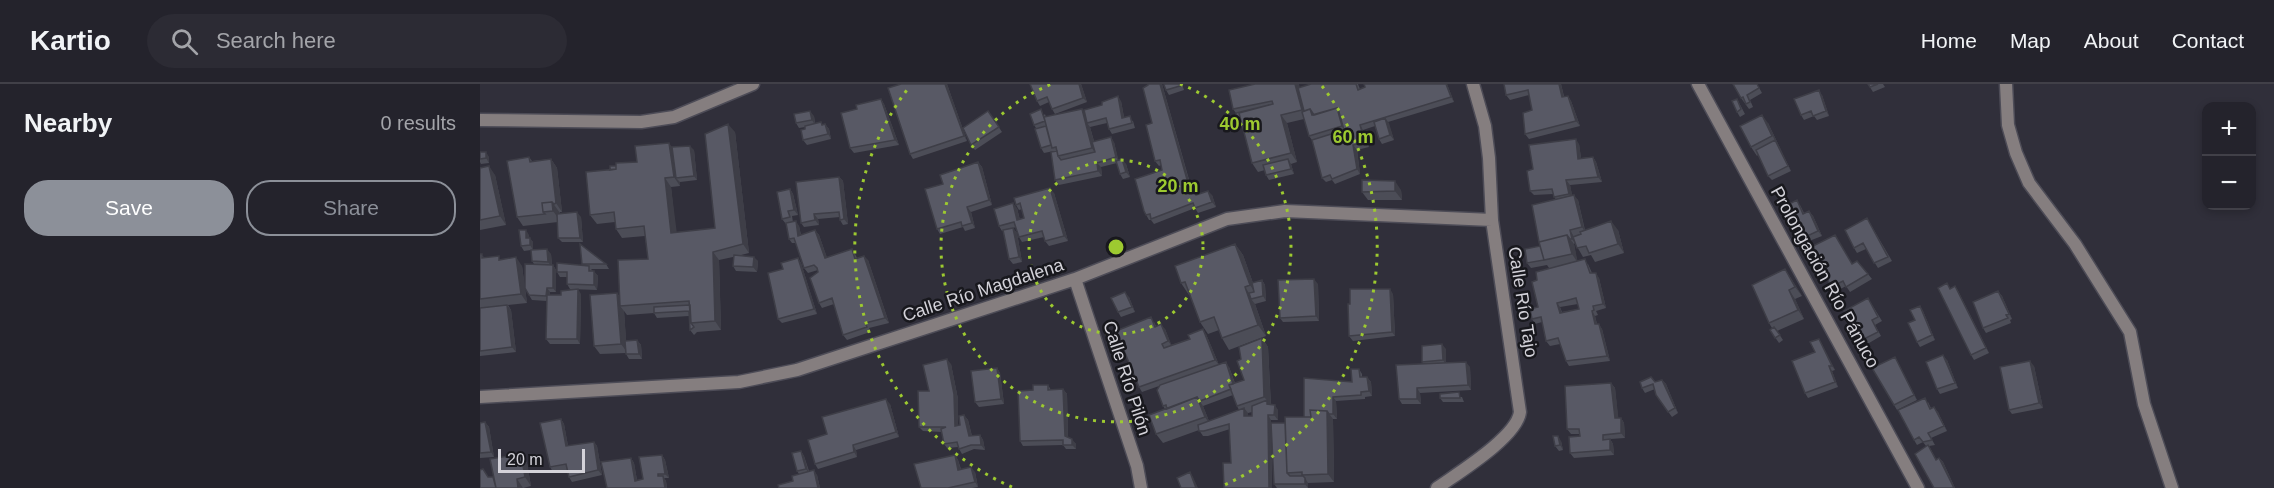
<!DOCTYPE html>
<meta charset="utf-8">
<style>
:root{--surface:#24232c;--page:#2c2b34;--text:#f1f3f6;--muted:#a3a4a9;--line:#414048;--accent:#8c9099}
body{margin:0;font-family:Helvetica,sans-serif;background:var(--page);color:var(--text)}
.controls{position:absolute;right:18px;top:18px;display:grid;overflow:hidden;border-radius:12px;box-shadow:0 3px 9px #0003}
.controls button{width:54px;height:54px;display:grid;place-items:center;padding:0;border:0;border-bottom:2px solid var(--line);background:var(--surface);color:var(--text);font:30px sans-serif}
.scale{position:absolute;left:18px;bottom:15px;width:87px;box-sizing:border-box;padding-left:6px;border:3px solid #d3d2d9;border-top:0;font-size:16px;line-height:21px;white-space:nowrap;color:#d3d2d9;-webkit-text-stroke:4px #18181d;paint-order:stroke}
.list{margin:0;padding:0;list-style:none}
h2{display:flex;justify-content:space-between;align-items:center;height:78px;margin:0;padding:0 24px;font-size:26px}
h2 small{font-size:20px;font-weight:400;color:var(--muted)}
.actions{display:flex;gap:12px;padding:18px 24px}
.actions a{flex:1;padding:14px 0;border:2px solid var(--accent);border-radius:24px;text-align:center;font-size:21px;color:var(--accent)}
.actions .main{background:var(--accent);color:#fff}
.icon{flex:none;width:33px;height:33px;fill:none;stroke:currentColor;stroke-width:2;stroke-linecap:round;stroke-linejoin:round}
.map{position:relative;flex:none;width:1794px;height:404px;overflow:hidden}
header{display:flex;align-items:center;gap:36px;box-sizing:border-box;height:84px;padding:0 30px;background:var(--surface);border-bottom:2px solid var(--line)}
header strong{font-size:28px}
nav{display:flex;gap:33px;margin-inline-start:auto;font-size:21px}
.search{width:420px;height:54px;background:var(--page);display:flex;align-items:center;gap:15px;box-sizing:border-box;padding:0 21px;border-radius:33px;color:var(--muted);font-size:22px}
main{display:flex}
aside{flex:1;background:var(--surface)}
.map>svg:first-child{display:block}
</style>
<header>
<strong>Kartio</strong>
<div class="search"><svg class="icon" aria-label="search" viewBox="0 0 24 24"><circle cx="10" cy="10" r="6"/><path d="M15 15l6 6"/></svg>Search here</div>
<nav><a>Home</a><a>Map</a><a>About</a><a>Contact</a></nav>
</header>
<main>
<aside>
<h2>Nearby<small>0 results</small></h2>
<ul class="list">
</ul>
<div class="actions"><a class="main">Save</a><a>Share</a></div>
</aside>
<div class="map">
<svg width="1794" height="404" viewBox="0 0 1794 404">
<rect width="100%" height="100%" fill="#302f3a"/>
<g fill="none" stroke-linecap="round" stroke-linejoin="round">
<defs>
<path id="street" d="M1218,0L1438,404
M1526,0L1528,41L1536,69L1549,99L1595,160L1650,248L1664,320L1692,404
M0,36L161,38L194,33L273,0
M595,195L657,382L661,404
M0,313L259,298L317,286L595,195L747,135L805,127L1012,136
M957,404C978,389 1037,353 1040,328L1012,136L1009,74L1005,42L993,0"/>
</defs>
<use href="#street" stroke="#4d4c57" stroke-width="15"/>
<use href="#street" stroke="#857e7f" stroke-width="12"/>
</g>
<path fill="#4c4d57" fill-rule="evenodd" d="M467,0L487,57L433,75L430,70Z
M550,0H601L607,18L575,30L572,25L569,18L560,22L557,17Z
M668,0H682L712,106L717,110L732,111L736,123L718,129L715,124L674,140L671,136H669L664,127L682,86L681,81L679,82L675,77Z
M685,0H702L704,6L689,11L686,6Z
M831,0H878L880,5L885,3L884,0H967L974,18L908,38L914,56L902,60L899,55L895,42L883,46L889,63L877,66L880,90L855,100L852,96L846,98L842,94L832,56L829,52L824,35L807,39L817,78L811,80L814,90L789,96L786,91L785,86L778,88L772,79L762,41L758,36L756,29L753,25Z
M1024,0H1081L1084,12H1088L1091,17L1100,42L1049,55L1045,50L1052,26L1049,11L1030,16L1026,11Z
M1277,0L1282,9L1270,16L1273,23L1269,25L1261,14Z
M1388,0H1403L1405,3L1393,8Z
M1342,11L1349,32L1337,36L1334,32L1324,36L1321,31Z
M401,15L404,20L419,61L374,69L370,64L377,25Z
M1257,15L1265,30L1260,33L1257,28Z
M641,17L644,33L653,37L655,44L632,50L629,45L627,39L610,43L614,57L634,58L638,76L646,80L650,93L643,95L640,90L637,79L621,83L622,92L579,101L575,96L574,68V67L564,69L561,64L556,44L554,41L565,30L566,33L602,25L604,29Z
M508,27L522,48L495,66L491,61Z
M334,32L335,39L341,38L343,41L345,40L349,45L351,55L327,61L323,56L325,43L319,44L316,39Z
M1288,39L1311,87L1292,96L1288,92L1278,71L1277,72L1271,63Z
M255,48L269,169L261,171L278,177L277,188L256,187L253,182V173L239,176L241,246L217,248L214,251L210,246L209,232L177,234L174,229L147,231L144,227L146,257L157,256L161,261L162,275H149L146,270V269L120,270L114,262L137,209L140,213L168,175L165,152L142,154L136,145L135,138L117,140L110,131L130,86L136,82L157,78L192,63L214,66L217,96L200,98V102L191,103L196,149L235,144Z
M1099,60L1101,74L1113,73L1116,78L1122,98L1090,101L1092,112L1098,116L1105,146H1138L1144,169L1115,178L1111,171L1103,173L1095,159L1094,160L1097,177L1108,180L1112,189L1119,194L1126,224L1116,227L1118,231L1115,232L1117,240L1122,245L1130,277L1089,282L1086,277L1080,260L1070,262L1066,257L1062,238L1055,240L1052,235L1058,223L1057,196L1069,184L1067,181L1051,184L1047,179L1060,162L1076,116L1073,110L1054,111L1050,107L1053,85ZM1098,220L1099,225L1082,228L1080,223Z
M0,68L9,73V79L1,80L0,78Z
M49,73L52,77L71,75L77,84L82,128H80V130L101,133L103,158H82L78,154V138L43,142L37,133Z
M498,78L502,83L512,121L491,128L495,144L485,147L483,143L460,150L457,145L463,100Z
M0,84L15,91L26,141L0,146Z
M359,93L363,97L368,140L363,141L360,136V133L338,135L339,141L324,143L321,139Z
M310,105L313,110L318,131L312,132L313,138L319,142L321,151L335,146L339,151L347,174L375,170L377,174L388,176L409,239L389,244L390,248L367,256L363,251L354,220L342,224L339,219L338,186L328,189L324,184L316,159H312L309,155L306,139V140L302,135Z
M921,106L922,116H888L882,108Z
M574,109L588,157L569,162L565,157L564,153L542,158L539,153L536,143L533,144L537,149L542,178L533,180L529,175L524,146L522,147L519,142L537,124L540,136L544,134L542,125L539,126L536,121Z
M1320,121L1324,129L1329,127L1333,132L1342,152L1324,159L1321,155Z
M1387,134L1412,177L1398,184L1386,165L1377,169L1374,164Z
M49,151V154L53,158V166L71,170L72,181H73L76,186V208H70V211L101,210L100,260H70L66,255L67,217L52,216L49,211L54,180L52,177L51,166L44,167L41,162Z
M1355,151L1372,180L1388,190L1392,195L1370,208L1366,202L1355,208L1351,203Z
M755,160L763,171L773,199L782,196L785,201L786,217L775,220L786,252L749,266L742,254L739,246L728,250L720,238L710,210L709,211L701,199Z
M0,170L5,174L21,176L42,182L47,219L28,221L31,226L36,268L0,272Z
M318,174L321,179L337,230L302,239L298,235L303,185Z
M102,180H126L129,185H111L118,192L117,206L90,205L87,200V193H80L77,188L103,182Z
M1305,185L1322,212L1315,215L1324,235L1297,247L1303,256L1299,259L1290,246L1292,244L1289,239Z
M838,200L839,237L803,238L800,234Z
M1475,202L1478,207L1509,269L1494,276L1491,271L1471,204Z
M1518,207L1522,212L1532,235L1530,236L1531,239L1506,249L1503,244Z
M913,210L915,252L873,257L869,252L870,220Z
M649,213L655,228L641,233L638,228Z
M1391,219L1402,237L1395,241L1401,252L1384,262L1380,257Z
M1440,222L1443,227L1455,256L1440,263L1437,258L1435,236Z
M674,238L676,242L685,245L691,261L726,250L739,281L662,308L659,303Z
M782,254L788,263L791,321L798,326V336H791L792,404H744L751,379L750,345L728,352H723L719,346L683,359L676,350L685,325L683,322L749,283L755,299L764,296L761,275ZM753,311L757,322L759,326L729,337L723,322ZM772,328V332H768V329Z
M1339,255L1355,286L1352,287L1358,303L1328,314L1325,309Z
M966,265V278L990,283L991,306L940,309L941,320H922L919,315L943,279L942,278Z
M1415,273L1437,316L1417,326L1414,321Z
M1467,276L1478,304L1460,310L1457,305Z
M471,280L478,315V341H480L484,331L488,336L492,352L500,351L503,356L505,366L494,365L482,370L478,363L467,364L464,360L462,348L443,347L439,343L449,307Z
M1554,282L1563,324L1532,330L1529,326Z
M517,284L520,289L524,320L499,323L495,318Z
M879,285L882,290V293H887L891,298L892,312L885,313V315L856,317L857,335H853L854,398L828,399V404H797L794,400L805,339L824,333L872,298Z
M1182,296L1186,300L1198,329L1192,333L1176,311L1175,305L1165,309L1162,304Z
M1131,299L1135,304L1138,334H1141L1144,339L1145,354L1130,355L1133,360L1134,371L1094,374L1090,369L1100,352L1099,350H1091L1087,345Z
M568,301L571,306L583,305L587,310L588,353L596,360V365H586L583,361L543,362L540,357L553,306Z
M982,313L984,318H963L960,314Z
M1448,318L1451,324L1458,328L1467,347L1451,354L1455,361L1449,362L1456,375L1459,374L1463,378L1475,404H1454L1446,362L1443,358L1437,361L1434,356Z
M410,320L419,353L376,366L377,373L338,385L335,380L347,350Z
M81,335L84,340L88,362L114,358L117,362L122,391L92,398L89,393L87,386L73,388L70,383Z
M5,338L9,343L14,373L0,374V339Z
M1081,357L1083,366L1079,367L1075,362Z
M321,367L324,372L329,387L337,391L340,404H299L313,397L319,390L317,387Z
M41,370L47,379L51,402L43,404H0L8,393H13Z
M182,371L185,376L189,394H184L186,397L187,404H127L151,374L154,379L157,396L163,395Z
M475,371L478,376L481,385L495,388L498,403L492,404H441Z"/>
<path fill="#3e3e47" d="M465,0H467L487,57L484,52Z
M599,0H601L607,18L603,14Z
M680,0H682L713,111L710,106Z
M815,0H819L827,31H826L822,26Z
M966,0H967L974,18L971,13Z
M1079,0H1081L1085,18L1082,13Z
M1339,6L1342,11L1349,32L1346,27Z
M638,12L641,17L645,39L642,34Z
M1088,12L1091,17L1100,42L1096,37Z
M401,15L404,20L419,61L415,56Z
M857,24L863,33L868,50L862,42Z
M602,25L608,33L607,39L610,43L618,73L612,64Z
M330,27L334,32L335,41L332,36Z
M801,31L807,39L817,78L811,69Z
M1282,31L1288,39L1311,87L1308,82Z
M905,34L909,39L914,56L910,51Z
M248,40L255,48L269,169L263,160Z
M345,40L349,45L351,55L348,50Z
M880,41L883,46L889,63L885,58Z
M631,53L634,58L639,78L636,73Z
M1096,55L1099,60L1102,80L1098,75Z
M189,59L195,67L196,94L200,98V102L194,93Z
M873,61L877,66L880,90L877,85Z
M210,62L214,66L217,96L214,92Z
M6,68L9,73V79L6,74Z
M1113,73L1116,78L1122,98L1118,93Z
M71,75L77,84L82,128L76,119Z
M642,75L646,80L650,93L646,88Z
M808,75L811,80L814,90L811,85Z
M498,78L502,83L512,121L509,116Z
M617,79L621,83L622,92L618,87Z
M9,82L15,91L26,141L20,132Z
M359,93L363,97L368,140L364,135Z
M185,94L191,103L198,158L191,149Z
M1086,96L1090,101L1093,114L1089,110Z
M915,97L921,106L922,116L915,107Z
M570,104L574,109L588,157L584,152Z
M310,105L313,110L318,131L314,126Z
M728,107L732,111L736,123L732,118Z
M1094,111L1098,116L1105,148L1102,143Z
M72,118L80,129L81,138L73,127Z
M533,119L537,124L541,141L537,136Z
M487,123L491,128L495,144L492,139Z
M1329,127L1333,132L1342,152L1338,147Z
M97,128L101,133L103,158L100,154Z
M334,130L338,135L339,141L335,136Z
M316,137L319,142L322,157L318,152Z
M1131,137L1138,146L1144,169L1138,160Z
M533,144L537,149L542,178L539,173Z
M46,146L49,151L50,158L46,154Z
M335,146L339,151L349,179L345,174Z
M1090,146L1093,151L1095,159L1092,155Z
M1087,151L1094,160L1098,179L1092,170Z
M50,154L53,158V166L50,161Z
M755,160L763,171L778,213L770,201Z
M67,165L71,170L72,183L68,178Z
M233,168L239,176L241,246L235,237Z
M384,172L388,176L409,239L405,234Z
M36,173L42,182L47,219L41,210Z
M274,173L278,177L277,188L273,183Z
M318,174L321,179L337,230L334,225Z
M73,181L76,186V208L73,204Z
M1305,185L1311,194L1322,212L1315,203Z
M114,187L118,192L117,206L114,201Z
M1116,189L1119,194L1126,224L1123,220Z
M834,195L838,200L839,237L836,232Z
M782,196L785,201L786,217L783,212Z
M1475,202L1478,207L1509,269L1506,264Z
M765,203L772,214L771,215L775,220L786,252L778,241Z
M67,204L70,208L69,217L66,212Z
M98,205L101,210L100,260L97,255Z
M910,205L913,210L915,252L912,248Z
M1309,206L1315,215L1324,235L1318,226Z
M1518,207L1522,212L1532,235L1529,230Z
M645,208L649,213L655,228L652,223Z
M137,209L143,218L140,222L144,227L147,268L141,260Z
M1077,219L1080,223L1083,234L1080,229Z
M27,221L31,226L36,268L32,263Z
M1440,222L1443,227L1455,256L1452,251Z
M1112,227L1115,232L1118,245L1115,240Z
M681,240L685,245L692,262L688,257Z
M1119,240L1122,245L1130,277L1127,272Z
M723,245L726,250L739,281L735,276Z
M782,254L788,263L791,325L787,320V316L784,313Z
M1339,255L1342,260L1355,286L1352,282Z
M157,256L161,261L162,275L159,270Z
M962,260L966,265V281L963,276Z
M1463,271L1467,276L1478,304L1475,299Z
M1415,273L1418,278L1437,316L1434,311Z
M467,275L471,280L478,315V347L475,342Z
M1550,277L1554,282L1563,324L1559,319Z
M746,278L749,283L758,309L755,304Z
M986,278L990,283L991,306L988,301Z
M1349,282L1352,287L1358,303L1355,298Z
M517,284L520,289L524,320L521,315Z
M887,293L891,298L892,312L889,307Z
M1182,296L1186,300L1198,329L1195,324Z
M1131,299L1135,304L1139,339L1135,334Z
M937,304L940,309L941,320L937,315Z
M583,305L587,310L588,357L585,352Z
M717,313L723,322L731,342L725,333Z
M853,313L856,317L857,335L853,330Z
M406,315L410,320L419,353L416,348Z
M795,321L798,326V336L794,331Z
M1454,323L1458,328L1467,347L1464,342Z
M764,324L768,329V337L764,332Z
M847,327L853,335L854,398L848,390Z
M484,331L488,336L493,357L489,352Z
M788,331L791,336L792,404H790L789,403Z
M1141,334L1144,339L1145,354L1141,349Z
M81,335L84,340L89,367L86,362Z
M5,338L9,343L14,373L11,368Z
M500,351L503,356L505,366L501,361Z
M1078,352L1081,357L1083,366L1080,361Z
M592,355L596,360V365L592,361Z
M1130,355L1133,360L1134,371L1130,366Z
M114,358L117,362L122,391L118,386Z
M373,361L376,366L377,373L374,368Z
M321,367L324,372L329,390L326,385Z
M41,370L47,379L51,402L45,393Z
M182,371L185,376L189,394L185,390Z
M475,371L478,376L482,391L478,386Z
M151,374L154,379L158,402L155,397Z
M1459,374L1463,378L1475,404H1474Z
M491,383L495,388L498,403L495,398Z
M334,386L337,391L340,404H338Z
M710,388L713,393L718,404H716Z
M183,392L186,397L187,404H185Z
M825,394L828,399V404L825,400Z
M37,395L43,404H38Z"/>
<path fill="#585965" stroke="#3e3e47" stroke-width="1.5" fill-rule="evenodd" d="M421,0H465L484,52L430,70L408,4Z
M550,0H599L603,14L572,25L567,13L557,17Z
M668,0H680L710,106L714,105L716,111L728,107L732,118L715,124L713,119L671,135L670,130L666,131L664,127L655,95L682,86L680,76L675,77L666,41L672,39L663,4L668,1Z
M685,0H700V2L686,6L684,1Z
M775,0H815L822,26L801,31L811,69L772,79L759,29L793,20L792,17L753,25L749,6Z
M831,0H876L878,6L885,3L884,0H966L971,13L880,41L885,58L873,61L877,85L852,95L850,91L842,94L832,56L864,46L859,28L857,24L834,31L830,25L824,27L818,4Z
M1024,0H1079L1082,13L1088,12L1096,37L1045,50L1043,29L1052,26L1048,6L1026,11Z
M1253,0H1277L1279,4L1267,11L1270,18L1266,20L1263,13L1261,14Z
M1388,0H1398L1390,3Z
M1339,6L1346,27L1333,32L1331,27L1321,31L1314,15Z
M638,12L642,34L650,32L652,39L629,45L626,34L607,39L604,26L622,21V18Z
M401,15L415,56L370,64L361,29L377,25L376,21Z
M1257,15L1261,25L1257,28L1252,17Z
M789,21L759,29L760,35L758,36L756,29Z
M857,24L862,42L829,52L822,28L830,25L832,31Z
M561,25L565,37L554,41L550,30Z
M602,25L612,64L578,72L576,63L572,64L564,33Z
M330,27L332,36L316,39L314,30Z
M508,27L519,43L491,61L483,44Z
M1282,31L1292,52L1271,63L1260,42Z
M905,34L910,51L899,55L894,38Z
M341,38L342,41L345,40L348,50L323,56L321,46L325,45V42Z
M248,40L263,160L233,168L235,237L211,239L209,217L140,222L138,176L168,175L164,142L136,145L134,128L110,131L106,88L136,85V79L157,78L155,62L189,59L194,93L185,94L191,149L235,144L225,50Z
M566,42L571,61L561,64L555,45Z
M631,53L636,73L617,79L618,87L575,96L571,68L577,67L578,72L581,76L615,68L612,58Z
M1096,55L1098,75L1113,73L1118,93L1086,96L1089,110L1074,113L1072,105L1050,107L1047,87L1053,85L1049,61Z
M1295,56L1308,82L1288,92L1276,66Z
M210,62L214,92L196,94L192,63Z
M0,68H6V74L0,75Z
M49,73L50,78L71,75L76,119L74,120L72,118L62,119L63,128L65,130L37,133L27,77Z
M642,75L646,88L640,90L636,77Z
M808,75L811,85L786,91L783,81Z
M498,78L509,116L487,123L492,139L482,142L481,138L457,145L445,105L463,100L460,91Z
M9,82L20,132L0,136V84Z
M130,82H136V85L130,86Z
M359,93L364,135L360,136L359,128L334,130L335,136L321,139L316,98Z
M882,96L915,97V107L882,108Z
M570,104L584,152L565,157L562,147L539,153L534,138L519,142L514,125L533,119L537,136L544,134L540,119L536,121L534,114Z
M310,105L314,126L308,127L310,133L302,135L297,108Z
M1094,111L1102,143L1090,146L1092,155H1090L1087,151L1059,158L1052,121Z
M1317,116L1323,130L1329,127L1338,147L1321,155L1307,121Z
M72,118L73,127L63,128L62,119Z
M97,128L100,154H78L77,130Z
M1387,134L1408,173L1394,179L1383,159L1374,164L1365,146Z
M316,137L318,152L335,146L345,174L372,165L375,175L384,172L405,234L385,239L387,243L363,251L352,214L339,219L330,194L338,188L337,184L334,181L324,184L314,154L309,155L306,139Z
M1131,137L1138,160L1109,169L1106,162L1097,164L1093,153L1101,150L1100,148Z
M533,144L539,173L529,175L523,146Z
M39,146H46V154H50V161L41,162Z
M1087,151L1092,170L1064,176L1059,158Z
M1355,151L1372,180L1377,177L1388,190L1366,203L1363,197L1351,203L1333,162Z
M100,160L126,180H102Z
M755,160L770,201L765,203L778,241L742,254L734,233L720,238L705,198L701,199L695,182Z
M1060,162L1064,176L1047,179L1045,165Z
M67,165L68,178L52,177L51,166Z
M0,170H2V174L19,172V176L36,173L41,210L0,215Z
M254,171L274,173L273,183L253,182Z
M318,174L334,225L298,235L288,189L303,185L301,179Z
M1105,175L1110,189H1116L1123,220L1113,222L1114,226L1112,227L1115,240H1119L1127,272L1086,277L1078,254L1066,257L1061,233L1052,235L1050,225L1058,223L1052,198L1057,196L1056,188ZM1096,214L1099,225L1080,229L1077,219Z
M77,179L109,182V187H114V201L87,200V188H77Z
M45,180L73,181V204H67L66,212L49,211L45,204Z
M1305,185L1315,203L1309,206L1318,226L1289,239L1272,201Z
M834,195L836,232L800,234L798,196Z
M782,196L783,212L771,215L769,209L774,208L772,199Z
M1467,199L1470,205L1475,202L1506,264L1491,271L1458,204Z
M98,205L97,255H66L67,211H81V207Z
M870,205H910L912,248L869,252L868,220H870Z
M1518,207L1529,230L1526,231L1528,234L1503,244L1493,218Z
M645,208L652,223L638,228L631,214Z
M137,209L141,260L114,262L110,211Z
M1388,214L1398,233L1392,236L1398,248L1380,257L1364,227Z
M27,221L32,263L0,267V224Z
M210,221L211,239L214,243L210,246L209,227L174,229V223Z
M1440,222L1452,251L1437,258L1428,239L1435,236L1430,226Z
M671,233L675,243L681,240L688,257L682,260L684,264L710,255L708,251L723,245L735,276L659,303L636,247Z
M1294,243L1300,251L1295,254L1290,246Z
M782,254L784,313L757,322L749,301L764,296L757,277L761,275L759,263Z
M1339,255L1352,282H1349L1355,298L1325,309L1312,277L1335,268L1330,258Z
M157,256L159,270H146L145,257Z
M962,260L963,276L942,278V262Z
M1463,271L1475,299L1457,305L1446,278Z
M1415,273L1434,311L1414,321L1392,284Z
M467,275L474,310L475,342L480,341L479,332L484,331L489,352L500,351L501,361H491L479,365L477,358L464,360L461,345L466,343H439L438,307H449L443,281Z
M1550,277L1559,319L1529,326L1520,283Z
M746,278L753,300L749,301L751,305L720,317L717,313L687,325L686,321L683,322L677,306L680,301Z
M986,278L988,301L937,304V315H919L916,281Z
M517,284L521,315L495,318L491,287Z
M871,285H879L880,293H887L889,307L881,308V311L853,313V330H849L847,327L830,326L831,333H824V294L872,298Z
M1171,293L1175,298L1182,296L1195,324L1188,328L1176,311L1173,300L1162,304L1160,298Z
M1131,299L1135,334H1141V349L1123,351V356L1130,355V366L1090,369L1089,353L1100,352L1099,345H1087L1085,302Z
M553,301H568V306L583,305L585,352L592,355V361H583V356L540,357L538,307L553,306Z
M979,308L980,314H960V310Z
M717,313L725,333L676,350L669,331Z
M1445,314L1450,325L1454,323L1464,342L1448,349L1452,356L1443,358L1439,353L1434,356L1418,326Z
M406,315L416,348L373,361L374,368L335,380L328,356L347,350L342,333Z
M787,316V320L795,321L794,331H788L789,403L790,404H744L743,379H751L749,340L724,347H719L718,341L764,324V332H772V322Z
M830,326L847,327L848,390L822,391V388L807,389L805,333H831Z
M81,335L86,362L114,358L118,386L89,393L86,380L70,383L60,339Z
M5,338L11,368L0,369V339Z
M791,339H805L807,389L810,392H823L825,394V400H794Z
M1073,352H1078L1080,361L1075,362Z
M1448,361L1456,376L1459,374L1474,404H1454L1435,370Z
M321,367L326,385L317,387L312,369Z
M41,370L45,393L37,395L38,404H16L10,375Z
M182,371L185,390H178V392H183L185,404H127L121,378L151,374L155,397L163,395L159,373Z
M475,371L478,386L491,383L495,398L468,404H441L434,380Z
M3,385L8,393H13L16,404H0V386Z
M334,386L338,404H299L298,401L313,397L312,392Z
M710,388L716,404H701L697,394Z"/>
<g fill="none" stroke="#9dca30" stroke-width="3" stroke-dasharray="3 6">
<circle cx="636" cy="163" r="87"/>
<path d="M700 0A175 175 0 1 1 572 0"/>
<path d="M532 403A262 262 0 0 1 430 2M842 2A262 262 0 0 1 740 403"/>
</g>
<g text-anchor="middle" stroke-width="5" stroke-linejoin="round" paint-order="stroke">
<g font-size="18" fill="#d3d2d9" stroke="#18181d">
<text transform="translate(1345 193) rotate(61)" y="6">Prolongación Río Pánuco</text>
<text transform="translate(503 206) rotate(-18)" y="6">Calle Río Magdalena</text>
<text transform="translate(1043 218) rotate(81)" y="6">Calle Río Tajo</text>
<text transform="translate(647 294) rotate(72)" y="6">Calle Río Pilón</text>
</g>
</g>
<circle cx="636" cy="163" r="9" fill="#9dca30" stroke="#18181d" stroke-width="3"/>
<g font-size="18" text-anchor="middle" font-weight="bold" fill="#9dca30" stroke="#18181d" stroke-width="5" stroke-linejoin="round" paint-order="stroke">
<text x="760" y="46">40 m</text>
<text x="873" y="59">60 m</text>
<text x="698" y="108">20 m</text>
</g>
</svg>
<div class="controls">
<button>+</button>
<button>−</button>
</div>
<div class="scale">20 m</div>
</div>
</main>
